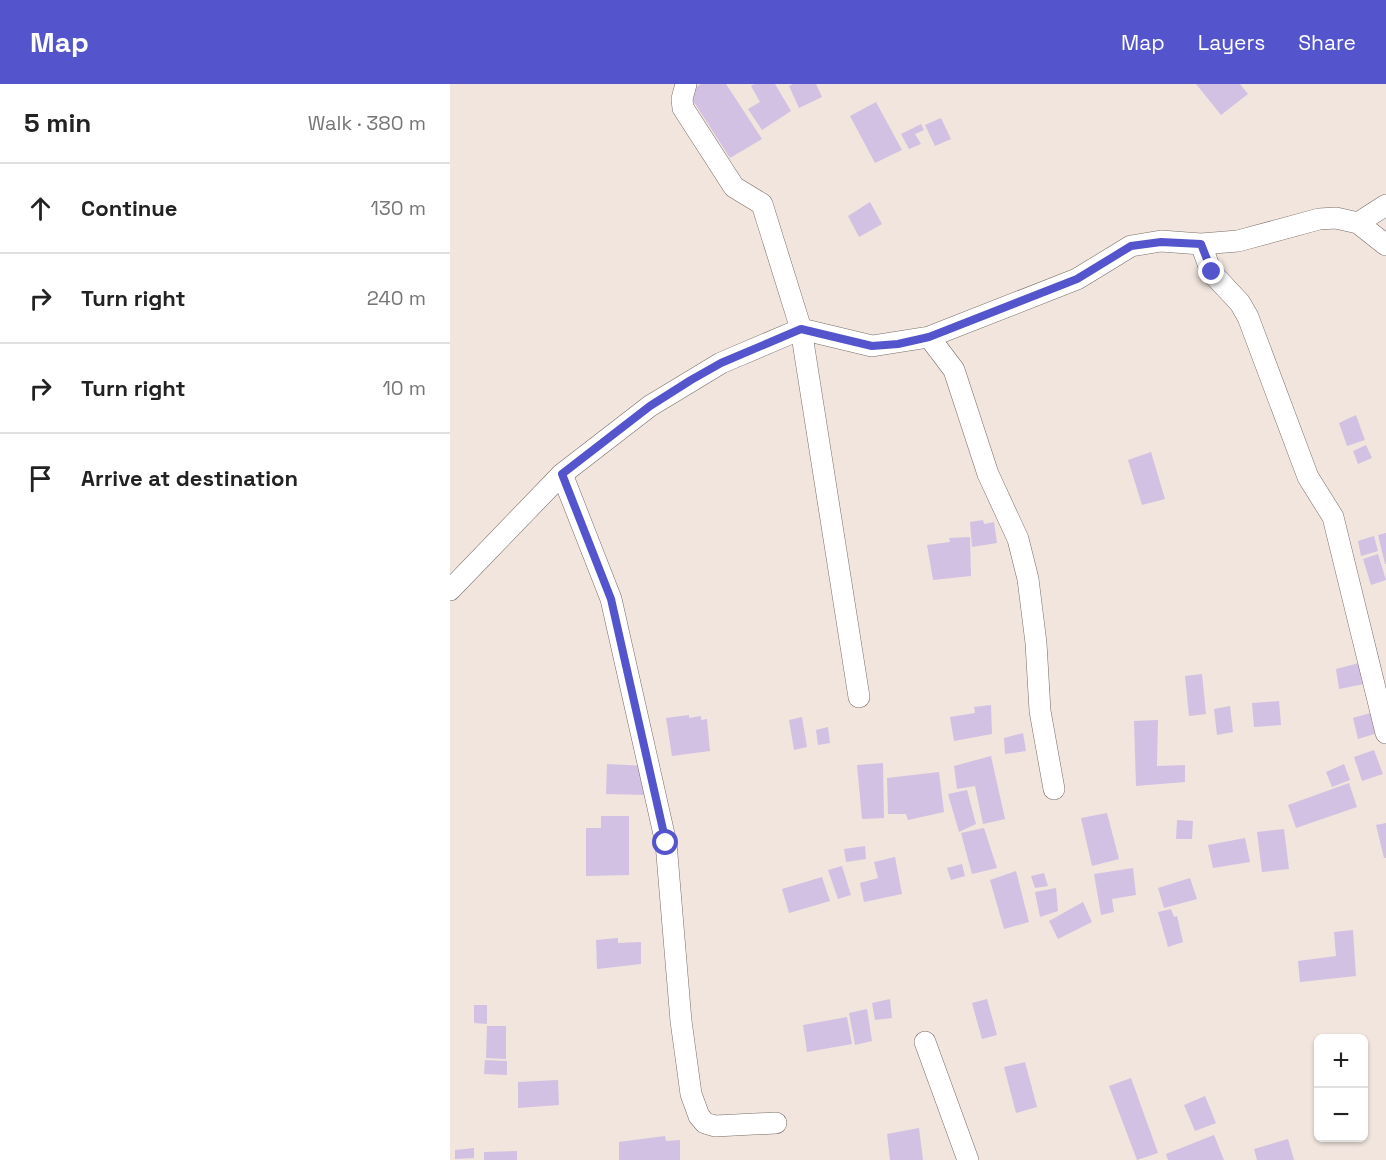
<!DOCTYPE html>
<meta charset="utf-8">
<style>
:root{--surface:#fff;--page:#f6f6f6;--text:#222;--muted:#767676;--line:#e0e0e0;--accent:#5455cc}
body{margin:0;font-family:"Space Grotesk",sans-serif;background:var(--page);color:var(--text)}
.controls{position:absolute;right:18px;bottom:18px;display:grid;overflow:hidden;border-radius:9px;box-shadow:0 2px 4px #0004}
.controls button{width:54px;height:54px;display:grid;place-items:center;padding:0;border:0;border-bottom:2px solid var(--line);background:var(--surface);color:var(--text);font:30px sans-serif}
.stop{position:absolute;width:18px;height:18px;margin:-14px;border:4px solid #5455cc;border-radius:50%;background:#fff}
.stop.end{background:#5455cc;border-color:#fff;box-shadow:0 2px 6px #0008}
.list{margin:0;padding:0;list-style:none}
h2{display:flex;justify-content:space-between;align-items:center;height:78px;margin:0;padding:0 24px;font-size:26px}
h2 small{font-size:20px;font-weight:400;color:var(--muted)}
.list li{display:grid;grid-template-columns:39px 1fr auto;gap:18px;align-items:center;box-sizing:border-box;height:90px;padding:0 24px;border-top:2px solid var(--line)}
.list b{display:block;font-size:22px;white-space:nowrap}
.list em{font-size:20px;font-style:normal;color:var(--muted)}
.icon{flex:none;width:33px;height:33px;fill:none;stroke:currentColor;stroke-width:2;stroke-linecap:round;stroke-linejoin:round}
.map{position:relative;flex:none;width:936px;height:1076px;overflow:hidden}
header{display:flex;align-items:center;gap:36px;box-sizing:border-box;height:84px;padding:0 30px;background:var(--accent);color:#fff}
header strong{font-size:28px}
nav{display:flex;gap:33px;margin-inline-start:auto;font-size:21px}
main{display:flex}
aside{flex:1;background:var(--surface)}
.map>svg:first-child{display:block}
</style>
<header>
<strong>Map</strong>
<nav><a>Map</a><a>Layers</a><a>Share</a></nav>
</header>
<main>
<aside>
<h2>5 min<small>Walk · 380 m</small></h2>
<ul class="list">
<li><svg class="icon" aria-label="ahead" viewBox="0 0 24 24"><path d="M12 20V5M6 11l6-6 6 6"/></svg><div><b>Continue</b></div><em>130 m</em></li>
<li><svg class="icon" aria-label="right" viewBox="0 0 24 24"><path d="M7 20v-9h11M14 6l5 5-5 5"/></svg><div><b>Turn right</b></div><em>240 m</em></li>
<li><svg class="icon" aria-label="right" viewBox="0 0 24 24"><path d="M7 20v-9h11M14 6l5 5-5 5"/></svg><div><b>Turn right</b></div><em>10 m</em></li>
<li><svg class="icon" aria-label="arrive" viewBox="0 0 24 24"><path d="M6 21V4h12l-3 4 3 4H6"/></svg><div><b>Arrive at destination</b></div></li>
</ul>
</aside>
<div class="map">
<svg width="936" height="1076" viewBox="0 0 936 1076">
<rect width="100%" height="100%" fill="#f1e5de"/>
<path fill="#d2c1e3" d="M251,0H276L312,55L280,74L238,9Z
M304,0H325L341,27L312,46L298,25L310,18L301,2Z
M343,0H366L372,13L349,24L339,2Z
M746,0H790L798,10L771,31Z
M426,18L452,66L425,79L400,32Z
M491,34L501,55L485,62L475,41Z
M471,40L474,46L465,50L471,60L459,65L451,50Z
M420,118L432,140L409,153L398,132Z
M906,331L915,356L897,362L889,339Z
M916,361L922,374L908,380L903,367Z
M701,368L715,415L692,421L678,376Z
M533,436L534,440L544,438L547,459L522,463L520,438Z
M936,449V480H935L928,451Z
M924,452L928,467L911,472L908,457Z
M520,453L521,492L483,496L477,461L500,458L499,454Z
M928,470L936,496L921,501L913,475Z
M913,578L919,599L889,605L886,585Z
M752,590L756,630L739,632L735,592Z
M829,617L831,641L804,643L802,619Z
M541,621L542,650L504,657L500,633L525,629L524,623Z
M780,622L783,648L767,651L764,625Z
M927,627L931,648L908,655L903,634Z
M239,631V634L251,632V636L257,635L260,667L222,672L216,634Z
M352,633L357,663L344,666L339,636Z
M708,636L707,682L735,681V698L686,702L684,637Z
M378,643L380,659L368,661L366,646Z
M573,649L576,667L555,670L554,654Z
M924,666L933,690L912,697L904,673Z
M541,672L555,735L533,740L525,702L507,705L504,682Z
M433,679L434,734L412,735L407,681Z
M157,680L196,682V711L156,710Z
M894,680L900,696L882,703L876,688Z
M489,688L494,728L458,736L456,730H438L437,694Z
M899,699L907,723L846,744L838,721Z
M517,706L526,740L509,748L498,710Z
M657,729L669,775L642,782L631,734Z
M151,732H179V791L136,792V744H151Z
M727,736L743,737L742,755H726Z
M936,739V774H934L926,741Z
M534,744L547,784L522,790L511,749Z
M834,745L839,785L812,788L807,748Z
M795,754L800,778L763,784L758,761Z
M415,762L416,775L396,778L394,765Z
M445,773L452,810L414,818L410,799L428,794L424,778Z
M512,780L515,792L501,796L497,784Z
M392,782L401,811L388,815L378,786Z
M683,784L686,811L662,815L664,828L651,831L644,790Z
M566,787L579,838L554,845L540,796Z
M594,789L598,802L585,804L581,792Z
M372,793L380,817L339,829L332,805Z
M740,794L747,815L714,824L708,804Z
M606,804L608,827L590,833L585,808Z
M633,818L642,838L608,855L599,837Z
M721,825L724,833L727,832L733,858L718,863L708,828Z
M903,846L906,892L850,898L848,877L886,872L884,848Z
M168,854V859L191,858V880L147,885L146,856Z
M440,915L442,934L425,936L422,919Z
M537,915L547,951L532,955L522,919Z
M24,921H37V940L24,939Z
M417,925L422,957L405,961L399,929Z
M397,933L402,960L357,968L353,941Z
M37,942H56V975L36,974Z
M35,976L57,977V991L34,990Z
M575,978L587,1023L566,1029L554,983Z
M681,994L708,1069L687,1076L659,1002Z
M108,996L109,1021L68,1024V998Z
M755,1012L766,1039L745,1047L734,1021Z
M469,1044L473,1076H440L437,1050Z
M764,1051L774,1076H718L716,1070Z
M215,1052L216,1057L230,1056V1076H169V1058Z
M838,1055L844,1076H807L804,1065Z
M24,1064V1074L5,1075V1066Z
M67,1067V1076H34V1068Z"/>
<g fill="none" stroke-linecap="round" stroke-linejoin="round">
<defs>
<path id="street" d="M236,0L232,15L233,24L284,103L312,120L351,245L409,613
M908,139L936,121
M751,160L761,188L790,219L798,233L858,393L883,433L936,649
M479,253L504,286L538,390L568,455L578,495L586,559L590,627L604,705
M112,390L161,515L216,759L231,937L241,1010L249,1032L255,1039L265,1042L326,1039
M0,506L112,390L200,322L271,279L351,245L422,262L479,253L627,195L681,162L711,157L751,160L788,157L869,135L886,134L908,139L936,161
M475,958L518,1076"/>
</defs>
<use href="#street" stroke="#786d67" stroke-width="22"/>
<use href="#street" stroke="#fff" stroke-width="21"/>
</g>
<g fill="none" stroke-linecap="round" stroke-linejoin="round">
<path stroke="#5455cc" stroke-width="8" d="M216,759L161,515L112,390L200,322L241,296L271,279L351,245L422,262L448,260L479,253L627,195L681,162L711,158L751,160L762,188"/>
</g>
</svg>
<div class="controls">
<button>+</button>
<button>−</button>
</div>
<div class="stop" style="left:216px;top:759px"></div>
<div class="stop end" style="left:762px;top:188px"></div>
</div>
</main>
